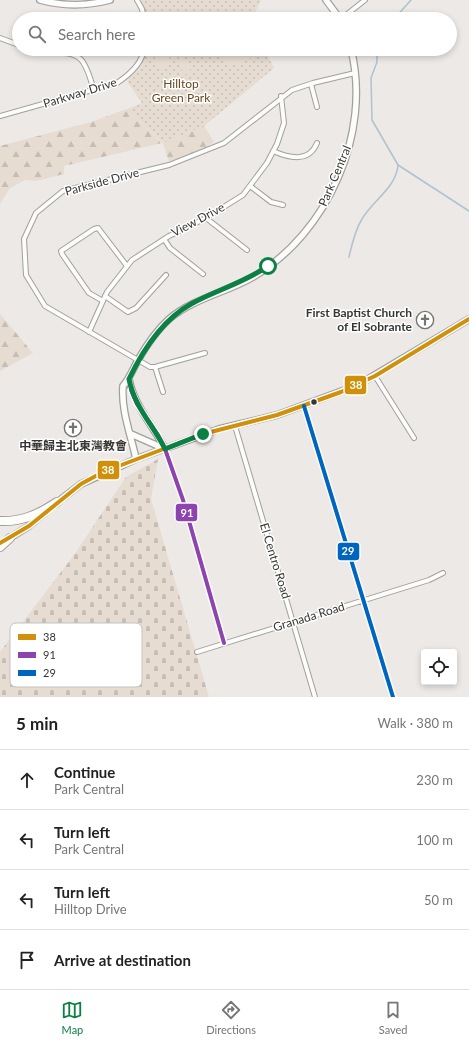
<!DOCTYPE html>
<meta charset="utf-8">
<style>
:root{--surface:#fff;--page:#f6f6f6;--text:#222;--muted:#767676;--line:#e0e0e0;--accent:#0b8043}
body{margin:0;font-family:Lato,"Noto Sans SC",sans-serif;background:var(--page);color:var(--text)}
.controls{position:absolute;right:12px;bottom:12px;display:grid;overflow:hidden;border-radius:4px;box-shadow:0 2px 6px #0003}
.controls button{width:36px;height:36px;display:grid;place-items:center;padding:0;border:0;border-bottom:1px solid var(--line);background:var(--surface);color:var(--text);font:20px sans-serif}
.stop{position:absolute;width:12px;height:12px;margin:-9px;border:3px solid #0b8043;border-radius:50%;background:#fff}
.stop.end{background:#0b8043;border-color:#fff;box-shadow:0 1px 4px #0008}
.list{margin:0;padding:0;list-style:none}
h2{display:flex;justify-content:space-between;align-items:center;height:52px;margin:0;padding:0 16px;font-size:17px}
h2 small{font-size:13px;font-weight:400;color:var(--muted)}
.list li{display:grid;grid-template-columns:26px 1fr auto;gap:12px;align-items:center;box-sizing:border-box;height:60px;padding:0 16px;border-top:1px solid var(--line)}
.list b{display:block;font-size:15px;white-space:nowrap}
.list p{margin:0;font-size:13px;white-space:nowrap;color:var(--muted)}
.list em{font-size:13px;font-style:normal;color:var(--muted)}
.icon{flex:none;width:22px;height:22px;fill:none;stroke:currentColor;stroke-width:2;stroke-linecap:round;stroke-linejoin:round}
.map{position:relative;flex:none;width:469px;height:697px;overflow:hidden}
.search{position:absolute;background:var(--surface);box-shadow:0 2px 6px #0003;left:12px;right:12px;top:12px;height:44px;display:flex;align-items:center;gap:10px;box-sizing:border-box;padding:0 14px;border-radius:22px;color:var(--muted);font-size:15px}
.sheet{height:292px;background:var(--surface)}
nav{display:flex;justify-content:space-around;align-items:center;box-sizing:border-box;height:56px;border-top:1px solid var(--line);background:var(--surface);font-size:11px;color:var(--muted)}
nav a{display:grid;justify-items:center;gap:2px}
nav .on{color:var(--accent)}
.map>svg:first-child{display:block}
</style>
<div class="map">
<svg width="469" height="697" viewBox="0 0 469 697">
<defs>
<pattern id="grass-dots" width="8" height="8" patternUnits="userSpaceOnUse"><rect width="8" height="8" fill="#e6dcd1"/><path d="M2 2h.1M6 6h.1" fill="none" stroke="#c6bdb4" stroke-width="1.8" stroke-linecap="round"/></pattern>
<pattern id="forest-firs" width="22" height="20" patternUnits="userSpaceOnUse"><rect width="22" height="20" fill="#e6dcd1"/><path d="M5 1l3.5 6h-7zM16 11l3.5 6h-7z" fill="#c6bdb4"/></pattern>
<pattern id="cemetery-stones" width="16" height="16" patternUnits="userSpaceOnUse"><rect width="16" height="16" fill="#e6dcd1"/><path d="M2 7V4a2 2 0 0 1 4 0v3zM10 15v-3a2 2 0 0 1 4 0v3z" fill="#c6bdb4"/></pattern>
</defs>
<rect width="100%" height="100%" fill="#ece9e6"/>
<path fill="url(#grass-dots)" d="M142,0H261L252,19H147L141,3Z
M148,49H264L274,68L204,126L163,143L127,109L142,103L127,81L140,65Z"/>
<path fill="url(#forest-firs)" d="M127,109L162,143L64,166V174L36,181L25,180L10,188L0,204V146L91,122Z
M204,126L214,142L195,153L169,162L163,143Z
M0,314L33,353L0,371Z"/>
<path fill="url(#cemetery-stones)" d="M158,459L151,499L209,697H0V652L74,555L126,477Z"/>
<path fill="#e6dcd1" d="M160,49L172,50L166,69L154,65Z
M219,49H252L255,56L228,68Z
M185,59L191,72L184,75L178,61Z"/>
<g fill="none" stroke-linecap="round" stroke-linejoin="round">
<path stroke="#afc2ce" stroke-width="1.5" d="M394,19L411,0
M377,49V62L371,78L372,120L398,165L469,211
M349,257C352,244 355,230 362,219C373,200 396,188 398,165"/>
<defs>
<path id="minor" d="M137,0L142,9L144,19
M341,19L365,0
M0,38L19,45
M35,49C76,58 81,43 94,91
M311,84L317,107
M0,116L117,83C129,75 142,64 144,49
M273,151C289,158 309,163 317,143
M250,186L271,202L283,205
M206,218L247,250
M164,239L170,248L203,274
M105,296L128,312L136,308L166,275
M103,301L89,293L62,254L61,251L94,229L98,228L127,266
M89,332L107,292L132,260L169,236L206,218L243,195L267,163L277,144L284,123L281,96
M205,353L155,367H150L45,306L26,275L24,239L36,213L63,191L169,165L224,143L292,90L313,83L355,73
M155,367L163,392
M375,376L414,438
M304,406L393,697
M235,426L315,697
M165,449L183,500L224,643
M197,652L429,580L443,573"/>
<path id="tertiary" d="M40,0C62,6 87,6 110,0
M326,0L340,19
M129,379C134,406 153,425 165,449
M131,434L165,449
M136,459C131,435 121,411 123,386C130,378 133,369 138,360C146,346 157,330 169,319C194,298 225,293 253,277C328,233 372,133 351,49
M55,504L81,484L136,459L219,429L277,415L358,385L469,319
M8,539L29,526L48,510"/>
<path id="motorway" d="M0,521C22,522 39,514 57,502
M0,547L10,538"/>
</defs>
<use href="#minor" stroke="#a2a09e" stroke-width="6"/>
<use href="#tertiary" stroke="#a2a09e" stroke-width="8"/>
<use href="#motorway" stroke="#a2a09e" stroke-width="10"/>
<use href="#minor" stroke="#fcfcfb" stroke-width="4"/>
<use href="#tertiary" stroke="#fcfcfb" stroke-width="5.5"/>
<use href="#motorway" stroke="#fcfcfb" stroke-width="8"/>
<defs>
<path id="bus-1" d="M0,543L29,526L81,484L103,472L203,434L277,415L341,392L375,376L469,319"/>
<path id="bus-2" d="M131,390L137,404L158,435L165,449L183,500L224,643"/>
<path id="bus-3" d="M304,406L393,697"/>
</defs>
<use href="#bus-1" stroke="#fff" stroke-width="7"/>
<use href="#bus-2" stroke="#fff" stroke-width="7"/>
<use href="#bus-3" stroke="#fff" stroke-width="7"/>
<use href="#bus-1" stroke="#d1900a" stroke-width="4"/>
<use href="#bus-2" stroke="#8e44ad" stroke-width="4"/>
<use href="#bus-3" stroke="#0065bd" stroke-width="4"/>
</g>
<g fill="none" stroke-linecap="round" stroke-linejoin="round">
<path stroke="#0b8043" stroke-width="5" d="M203,434L165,449C153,425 134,406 129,379C143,350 162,320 191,304C216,290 244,283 268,266"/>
</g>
<defs>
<symbol id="church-ring" viewBox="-11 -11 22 22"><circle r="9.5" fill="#fff" stroke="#767572" stroke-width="1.5"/><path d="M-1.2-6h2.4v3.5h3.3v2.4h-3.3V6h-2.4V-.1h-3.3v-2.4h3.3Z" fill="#767572"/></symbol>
</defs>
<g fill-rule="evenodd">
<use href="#church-ring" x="415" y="310" width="20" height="20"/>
<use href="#church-ring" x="63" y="418" width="20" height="20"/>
</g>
<circle fill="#373634" stroke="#fff" stroke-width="1.5" cx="314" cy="402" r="3.5"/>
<g text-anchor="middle" stroke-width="3" stroke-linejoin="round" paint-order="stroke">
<g font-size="12" fill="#68471f" stroke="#fff">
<text x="181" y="88">Hilltop<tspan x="181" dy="14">Green Park</tspan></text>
</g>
<g font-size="12" fill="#373634" stroke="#fff">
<text transform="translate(80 93) rotate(-17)" y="4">Parkway Drive</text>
<text transform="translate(335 176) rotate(-67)" y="4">Park Central</text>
<text transform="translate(102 182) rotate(-15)" y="4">Parkside Drive</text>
<text transform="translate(198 220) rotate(-28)" y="4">View Drive</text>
<text transform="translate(275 561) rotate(73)" y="4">El Centro Road</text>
<text transform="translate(309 617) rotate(-17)" y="4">Granada Road</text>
</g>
<g font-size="12" font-weight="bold" fill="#373634" stroke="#fff" text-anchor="end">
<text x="412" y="317">First Baptist Church<tspan x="412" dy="14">of El Sobrante</tspan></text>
<text x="73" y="450" text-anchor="middle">中華歸主北東灣教會</text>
</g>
</g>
<rect x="10" y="623" width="132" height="64" rx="6" fill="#fff" stroke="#c3c3c2" stroke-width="1"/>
<rect x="18" y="634" width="18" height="6" fill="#d1900a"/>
<rect x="18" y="652" width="18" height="6" fill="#8e44ad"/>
<rect x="18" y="670" width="18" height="6" fill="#0065bd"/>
<g font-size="11" fill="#373634">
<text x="43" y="641">38</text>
<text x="43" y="659">91</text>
<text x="43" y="677">29</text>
</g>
<g stroke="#fff" stroke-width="1.5">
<rect x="344" y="375" width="23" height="20" rx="4" fill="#d1900a"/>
<rect x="97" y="460" width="23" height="20" rx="4" fill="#d1900a"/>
<rect x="175" y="503" width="23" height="19" rx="4" fill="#8e44ad"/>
<rect x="337" y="542" width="23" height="19" rx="4" fill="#0065bd"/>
</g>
<g font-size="11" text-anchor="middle" font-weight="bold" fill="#fff">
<text x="356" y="389">38</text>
<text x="108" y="474">38</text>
<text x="187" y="517">91</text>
<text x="348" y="555">29</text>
</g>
</svg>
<div class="controls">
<button><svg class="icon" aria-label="locate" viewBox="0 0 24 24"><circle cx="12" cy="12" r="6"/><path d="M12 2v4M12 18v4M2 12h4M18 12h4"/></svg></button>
</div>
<div class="stop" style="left:268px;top:266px"></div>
<div class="stop end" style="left:203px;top:434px"></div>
<div class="search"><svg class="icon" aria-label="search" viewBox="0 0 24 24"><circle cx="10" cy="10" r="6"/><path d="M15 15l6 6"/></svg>Search here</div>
</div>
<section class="sheet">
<h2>5 min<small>Walk · 380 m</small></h2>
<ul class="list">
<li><svg class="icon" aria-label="ahead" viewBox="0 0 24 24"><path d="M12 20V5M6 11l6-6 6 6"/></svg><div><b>Continue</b><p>Park Central</p></div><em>230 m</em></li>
<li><svg class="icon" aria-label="left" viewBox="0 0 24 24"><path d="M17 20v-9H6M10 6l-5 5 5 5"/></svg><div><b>Turn left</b><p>Park Central</p></div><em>100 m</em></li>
<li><svg class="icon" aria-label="left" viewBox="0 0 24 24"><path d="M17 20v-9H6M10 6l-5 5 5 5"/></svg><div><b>Turn left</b><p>Hilltop Drive</p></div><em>50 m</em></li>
<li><svg class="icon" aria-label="arrive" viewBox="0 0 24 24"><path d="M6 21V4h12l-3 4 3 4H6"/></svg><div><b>Arrive at destination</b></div></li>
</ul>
</section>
<nav>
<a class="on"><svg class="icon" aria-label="map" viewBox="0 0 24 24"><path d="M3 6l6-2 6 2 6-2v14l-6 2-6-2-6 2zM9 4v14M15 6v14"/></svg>Map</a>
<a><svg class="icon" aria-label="directions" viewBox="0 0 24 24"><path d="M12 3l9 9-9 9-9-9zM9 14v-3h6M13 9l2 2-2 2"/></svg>Directions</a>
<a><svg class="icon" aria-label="saved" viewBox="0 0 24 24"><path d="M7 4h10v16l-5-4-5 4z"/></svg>Saved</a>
</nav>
